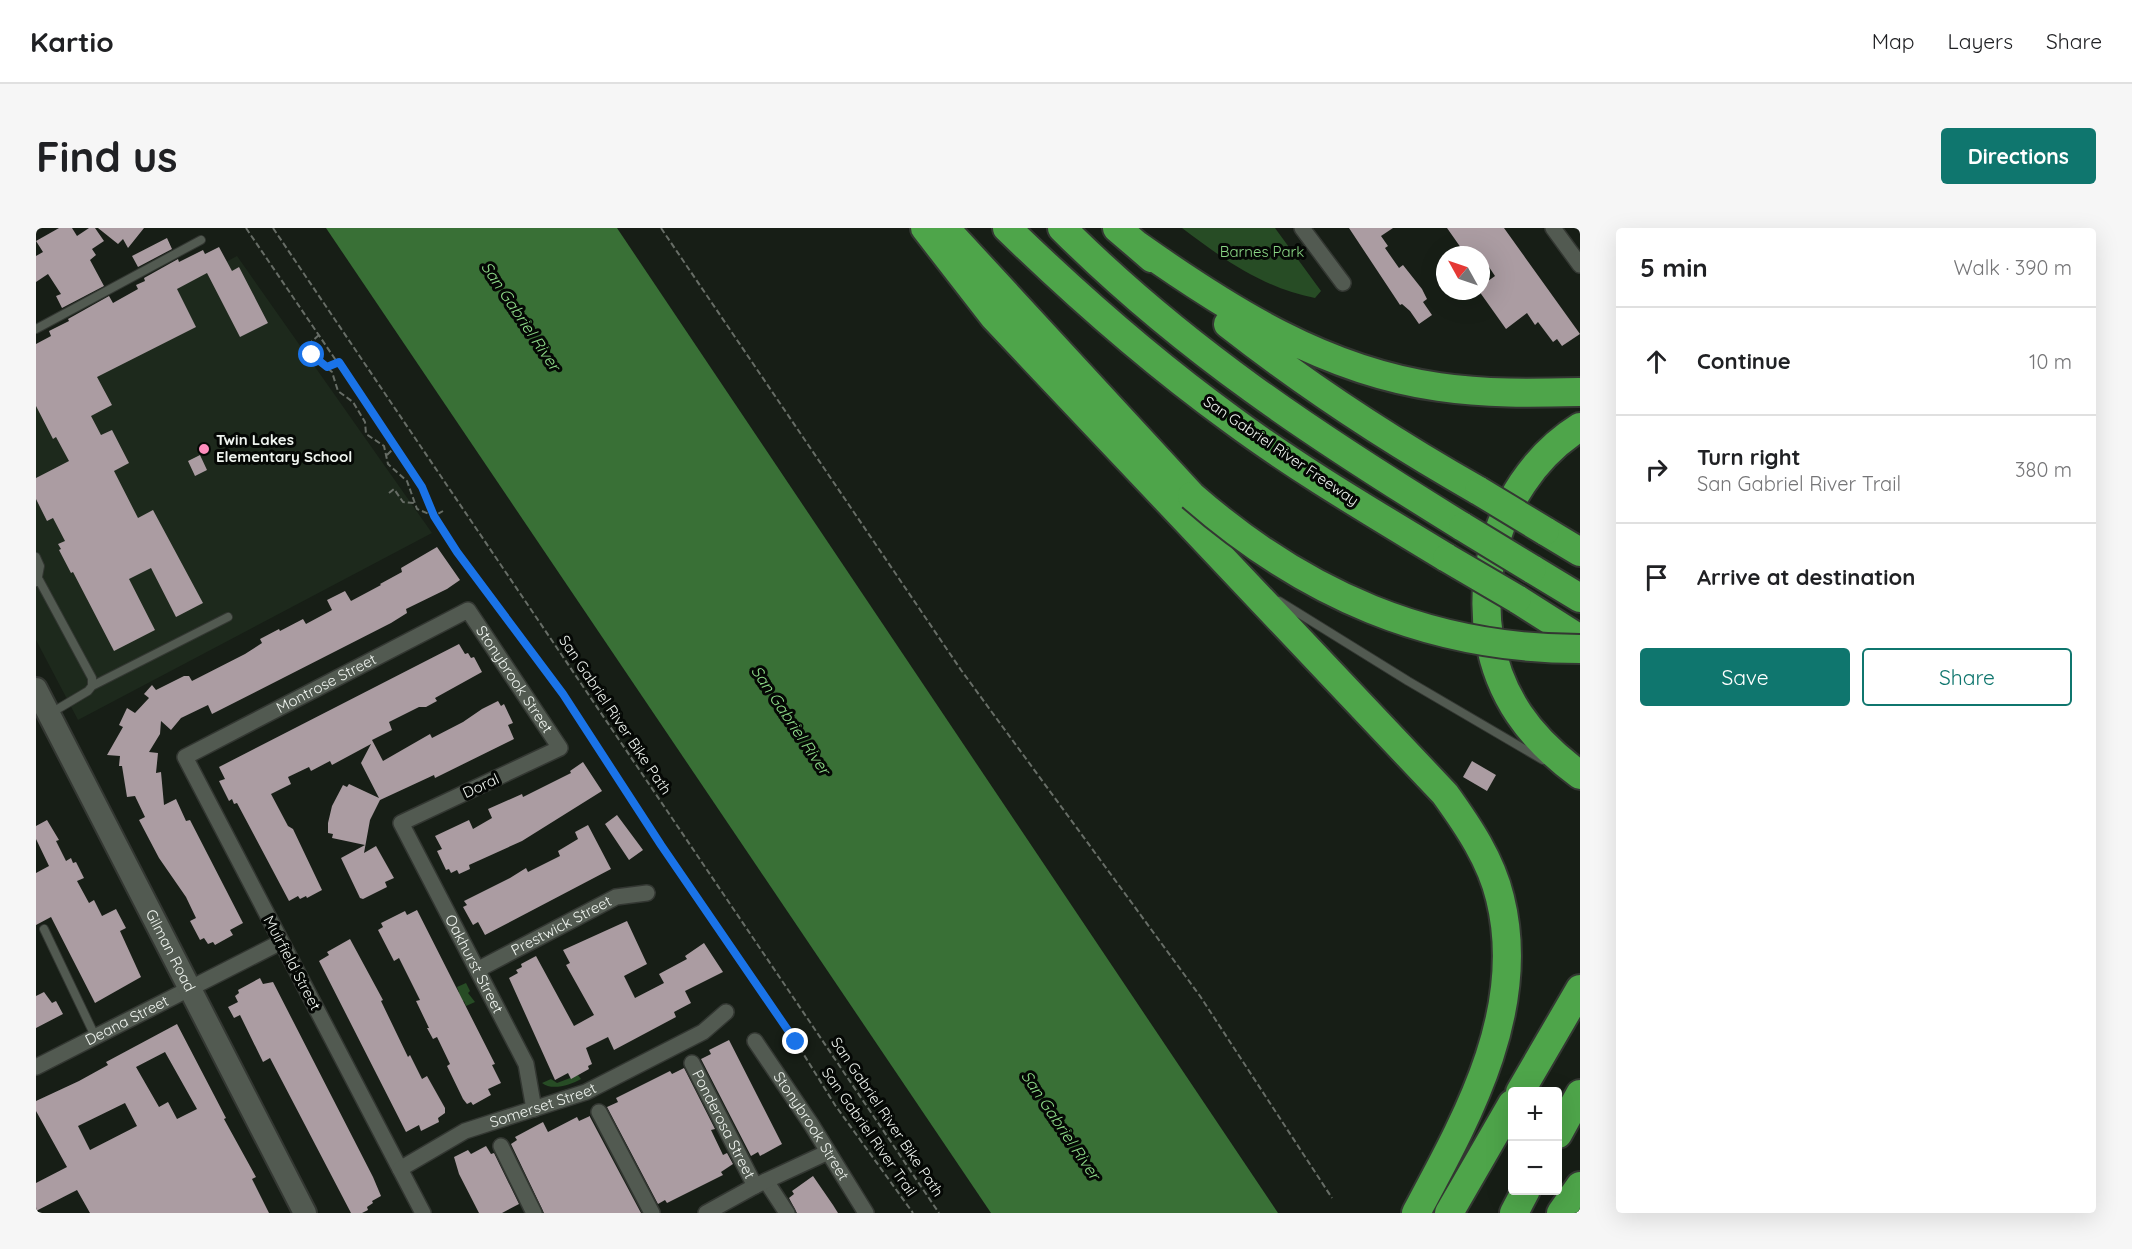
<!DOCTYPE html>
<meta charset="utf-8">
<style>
:root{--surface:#fff;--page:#f6f6f6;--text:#202124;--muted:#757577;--line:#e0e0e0;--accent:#0f766e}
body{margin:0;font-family:Quicksand,sans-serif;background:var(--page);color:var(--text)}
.controls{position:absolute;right:18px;bottom:18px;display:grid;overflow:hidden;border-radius:6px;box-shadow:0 6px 24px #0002}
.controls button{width:54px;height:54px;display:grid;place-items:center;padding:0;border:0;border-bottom:2px solid var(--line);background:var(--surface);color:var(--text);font:30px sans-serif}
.compass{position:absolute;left:1400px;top:18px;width:54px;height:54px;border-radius:50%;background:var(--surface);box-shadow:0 6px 24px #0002;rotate:310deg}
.stop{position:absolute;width:18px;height:18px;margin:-14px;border:4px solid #1a73e8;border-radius:50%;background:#fff}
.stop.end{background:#1a73e8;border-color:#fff;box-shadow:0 2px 6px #0008}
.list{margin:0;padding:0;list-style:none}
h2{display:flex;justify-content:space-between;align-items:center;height:78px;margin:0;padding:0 24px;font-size:26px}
h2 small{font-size:20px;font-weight:400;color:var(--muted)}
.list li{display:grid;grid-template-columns:39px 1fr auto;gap:18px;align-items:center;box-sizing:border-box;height:108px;padding:0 24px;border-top:2px solid var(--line)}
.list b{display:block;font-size:22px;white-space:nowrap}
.list p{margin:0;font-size:20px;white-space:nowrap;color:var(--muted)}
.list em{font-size:20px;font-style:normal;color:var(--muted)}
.actions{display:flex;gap:12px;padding:18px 24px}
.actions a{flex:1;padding:14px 0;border:2px solid var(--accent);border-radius:6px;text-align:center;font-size:21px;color:var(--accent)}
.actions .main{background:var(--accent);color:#fff}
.icon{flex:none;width:33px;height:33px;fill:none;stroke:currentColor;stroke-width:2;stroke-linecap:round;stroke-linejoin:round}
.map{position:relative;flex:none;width:1544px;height:985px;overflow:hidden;border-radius:6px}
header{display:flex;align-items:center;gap:36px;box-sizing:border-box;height:84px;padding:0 30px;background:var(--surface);border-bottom:2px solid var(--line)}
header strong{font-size:28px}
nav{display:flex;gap:33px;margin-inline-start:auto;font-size:21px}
.intro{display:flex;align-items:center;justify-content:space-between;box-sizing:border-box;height:144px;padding:0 36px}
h1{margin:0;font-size:42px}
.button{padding:15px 27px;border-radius:6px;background:var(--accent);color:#fff;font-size:21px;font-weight:700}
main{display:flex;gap:36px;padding:0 36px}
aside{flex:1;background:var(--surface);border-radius:6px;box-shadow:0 6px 24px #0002}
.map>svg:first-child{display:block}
</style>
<header>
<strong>Kartio</strong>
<nav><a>Map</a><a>Layers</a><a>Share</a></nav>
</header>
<div class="intro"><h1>Find us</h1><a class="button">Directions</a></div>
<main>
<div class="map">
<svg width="1544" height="985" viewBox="0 0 1544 985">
<rect width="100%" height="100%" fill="#171e16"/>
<path fill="#1d291c" d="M201,28L396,305L42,492L0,412V137Z"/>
<path fill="#274c25" d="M1146,0H1239L1285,63L1279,70C1227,60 1187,31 1146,0Z
M430,755L434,763L432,765L439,774L430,778L428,773L417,779L413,770L423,764L421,759Z
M542,847L545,851C534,857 516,863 506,855L515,851L521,855Z"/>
<path fill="#397036" d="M290,0H581L1242,985H955Z"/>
<path fill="#ab9ca2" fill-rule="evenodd" d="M23,0H36L41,8L53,0H59L68,13L56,21L60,27L54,32L68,58L26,80L20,68L25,66L12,46L0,54V28L7,24L0,13Z
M62,0H108L92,20L87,11L82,16Z
M1313,0H1357L1345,8L1352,18L1349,20L1363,40L1367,37L1386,61L1391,71L1387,74L1396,87L1383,96L1374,83L1366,76L1364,77Z
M1411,0H1468L1544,106L1526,118L1521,111L1517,114L1502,94L1499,97L1491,85L1470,101L1443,63L1445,58L1459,48L1445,27H1430Z
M131,10L136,21L102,39L96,28Z
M183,19L196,43L203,39L232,95L204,109L171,45L141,61L160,99L61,149L76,177L55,188L65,207L76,202L93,235L78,243L102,290L117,282L167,375L140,389L115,340L93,351L119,402L78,423L37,344L35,345L23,322L25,321L22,316L29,313L17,290L11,293L0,271V250L33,233L20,209L17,211L0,178V116L15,108L13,103L33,93L32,91L73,68L77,75L102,61L100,57L109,53L108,50L142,31L143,34L167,22L169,26Z
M164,227L171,242L159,248L152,233Z
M401,319L424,352L411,361L370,381L371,385L355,395L176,486L172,477L145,490L135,502L125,493L124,506L113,524L122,525L120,545L125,544L128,577L140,571L150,593L154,592L207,695L194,702L197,707L179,717L177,714L172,716L168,710L164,712L154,693L160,690L150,669L123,630L103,592L109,589L99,568L91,569L86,538H83L84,528L71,527L87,499L83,497L91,480L99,485L113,470L108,466L116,457L120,462L148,448H153L156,453L209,426L226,415L224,411L243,401L244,403L267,391L270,396L296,382L291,372L309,363L315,373L345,357L344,356L366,344L365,340Z
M423,416L429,426L432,425L435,430L438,429L446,444L399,470L401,473L390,479H383L353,494L356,502L336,512L347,533L394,506L396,510L427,494L446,481L462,473L465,478L468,476L477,495L472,497L478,511L399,550L398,547L344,572L334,592L328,625L340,618L358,650L349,654L351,659L327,671L324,670L305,630L329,617L296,610L297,606L292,605V595L296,578L307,557L311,559L313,556L343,570L325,535L335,516L296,537L294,533L275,543L273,539L252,549L255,556L235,566L252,598L257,601L286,662L271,670L270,668L264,671L262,668L253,673L201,575L198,576L196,571L193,573L183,553L189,551L183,539Z
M1436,533L1460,547L1451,563L1427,549Z
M547,534L566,563L486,613L433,637L434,641L423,646L421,642L415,645L413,641L410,642L401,623L406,621L399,608L433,592L437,601L456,590L452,581L486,566L487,569L535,545L534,543Z
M581,587L607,622L593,632L569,596Z
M11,592L23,612L20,613L30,633L35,630L37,635L40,634L48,650L41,653L53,675L58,672L66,688L80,681L90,700L84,703L105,749L59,775L15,689L0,697V645L13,638L0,611V598Z
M552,597L575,641L449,707L442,694L437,697L427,679L431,677L428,673L474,650L490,640L492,644L524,628L522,623L542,611L539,604Z
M381,682L459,836L456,837L465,855L452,861L455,867L437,877L435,874L431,876L427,871L411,838L414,836L401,809L397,811L391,800H393L380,773L384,772L363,730L358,733L342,702L347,699L345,695L369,683L371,687Z
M591,693L611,736L588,748L599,770L628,755L623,746L651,731L649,728L668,715L687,744L649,763L655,775L638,784L640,789L578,822L572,809L550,820L556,836L552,838L553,841L535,851L532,845L519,852L473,750L482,745L480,742L486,739L485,736L500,728L538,798L558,787L530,737L534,735L527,722Z
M314,711L347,772L345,773L372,829L374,827L386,851L391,848L409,880V885L402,890L403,894L385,903L383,897L370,904L283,733L293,727L291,724Z
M224,750L227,756L237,754L337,949L345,968L336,973L337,975L331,979L332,982L326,985H315L234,830L227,834L204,787L198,790L192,779L202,774L199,768L203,765L202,762Z
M8,764L16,775L20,773L27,786L0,800V768Z
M141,796L190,890L188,891L220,949L216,951L233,985H54L41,962L0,983V955L31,939L0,883V873L43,853L72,837L70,834ZM129,824L161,881L141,891L132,874L123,879L100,839ZM89,875L101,898L54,922L42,898Z
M693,812L746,916L724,928L722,924L715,928L665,831L675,826L673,822Z
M648,840L679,901L675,902L687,927L691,925L697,936L685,944L687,947L631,975L629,972L622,976L571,879L582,874L580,870L634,843L636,846Z
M554,888V889L605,985H508L475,916L481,912L479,909L507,894L512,904L541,889L543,893Z
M450,918L455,926L458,925L483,976L466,985H443L423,946L418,929L432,922L435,926Z
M777,948L797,977L802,985H761L753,970L758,966L756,963Z"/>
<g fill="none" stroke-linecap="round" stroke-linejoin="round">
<defs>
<path id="lane" d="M0,101L165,12
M0,329L4,338L1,354
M3,352L56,450V458L52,463L15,485
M1243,373L1372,453L1507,532
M56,458L192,389
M8,701L59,808"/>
<g id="street">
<path d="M1266,0L1307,55"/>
<path d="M1517,0L1544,37"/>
<path id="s1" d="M443,741L580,669L611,665"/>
<path id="s2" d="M719,813L775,896L830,985"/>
<path id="s3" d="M656,835L719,958"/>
<path id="s4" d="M0,839L245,714"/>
<path d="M563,884L616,985"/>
<path d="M465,918L498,985"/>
<path id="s5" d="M364,941L149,529L432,382L524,520L365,595L490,836L498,881"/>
<path d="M730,953L751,985"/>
<path id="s6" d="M387,985L364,941L429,903L550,864L667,804L690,784"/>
<path d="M670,985L719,958L790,925"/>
</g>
<g id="secondary">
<path id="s7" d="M0,461L269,985"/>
</g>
<path id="highway" d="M889,0L958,89L1409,566C1432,598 1455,632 1464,670C1492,782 1431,890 1380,985
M909,0L1156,268
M971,0C1042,69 1116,134 1196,192C1265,243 1339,286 1411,330
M1026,0C1148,122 1281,209 1427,299
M1081,0L1116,30
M1101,17C1193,82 1289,143 1403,159C1450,166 1496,165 1544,164
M1192,96C1271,158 1355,213 1443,263
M1544,199C1451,257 1421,394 1483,486C1499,510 1521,530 1544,547
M1509,303L1544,324
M1496,341L1544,370
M1481,371L1544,411
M1484,864L1544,761
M1522,906L1544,866
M1413,985L1476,876
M1478,985L1490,962
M1525,985L1544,958"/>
</defs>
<use href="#lane" stroke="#333732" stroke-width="10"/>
<use href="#street" stroke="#333732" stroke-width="18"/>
<use href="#secondary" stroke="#333732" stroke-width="26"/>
<use href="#highway" stroke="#333732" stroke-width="32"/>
<path stroke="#676d66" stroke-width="2" stroke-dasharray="6 3" stroke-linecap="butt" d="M210,0L386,259L398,288L421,324L527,466L625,617L760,814L799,877L877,985
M237,0L903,985
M625,0L925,442L1164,768L1296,970
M283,107L274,115L276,127L296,144L302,163L317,174L329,194L330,206L348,218L352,236L371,253L381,281L398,288L407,283
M291,139L302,134
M351,227L359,219
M353,265L358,261L367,274L378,275"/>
<use href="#lane" stroke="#525a51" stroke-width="8"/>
<use href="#street" stroke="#525a51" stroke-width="15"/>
<use href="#secondary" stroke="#525a51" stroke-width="22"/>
<use href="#highway" stroke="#4ea54a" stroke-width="28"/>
<defs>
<path id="highway-bridge" d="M1443,263L1509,303
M1156,268C1268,366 1393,421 1544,421
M1427,299L1496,341
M1411,330L1481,371"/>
</defs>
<use href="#highway-bridge" stroke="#333732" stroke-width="32" stroke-linecap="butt"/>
<use href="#highway-bridge" stroke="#4ea54a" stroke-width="28"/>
</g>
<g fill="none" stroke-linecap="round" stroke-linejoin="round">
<path stroke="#1a73e8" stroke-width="8" d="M276,127L291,139L303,134L386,259L398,288L421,324L527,466L625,617L760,814"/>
</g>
<circle fill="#fe8ebd" stroke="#050805" stroke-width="2" cx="168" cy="221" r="6"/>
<g text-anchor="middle" stroke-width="6" stroke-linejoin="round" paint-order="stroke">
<g font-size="15" fill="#8ad785" stroke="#050805">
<text x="1226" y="29">Barnes Park</text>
</g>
<g font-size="15" font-weight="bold" fill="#eff4ef" stroke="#050805" text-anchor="start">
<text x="180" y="217">Twin Lakes<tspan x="180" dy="17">Elementary School</tspan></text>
</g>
<g font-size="15" fill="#eff4ef" stroke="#050805">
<text transform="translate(1245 223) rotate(34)" y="5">San Gabriel River Freeway</text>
<text dy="5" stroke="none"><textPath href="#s5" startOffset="867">Stonybrook Street</textPath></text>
<text dy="5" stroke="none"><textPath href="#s5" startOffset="624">Montrose Street</textPath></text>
<text transform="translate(579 487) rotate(56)" y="5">San Gabriel River Bike Path</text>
<text transform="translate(445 558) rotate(-25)" y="5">Doral</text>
<text dy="5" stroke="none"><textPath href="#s1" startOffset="93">Prestwick Street</textPath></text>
<text dy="5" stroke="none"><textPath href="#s7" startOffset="294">Gilman Road</textPath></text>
<text transform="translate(256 735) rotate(62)" y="5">Muirfield Street</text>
<text dy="5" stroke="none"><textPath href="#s5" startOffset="1284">Oakhurst Street</textPath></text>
<text dy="5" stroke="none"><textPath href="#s4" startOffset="102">Deana Street</textPath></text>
<text dy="5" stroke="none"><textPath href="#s6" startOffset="207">Somerset Street</textPath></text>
<text transform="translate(851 889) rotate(56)" y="5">San Gabriel River Bike Path</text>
<text dy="5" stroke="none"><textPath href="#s3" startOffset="69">Ponderosa Street</textPath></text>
<text dy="5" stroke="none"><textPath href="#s2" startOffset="102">Stonybrook Street</textPath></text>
<text transform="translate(833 904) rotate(55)" y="5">San Gabriel River Trail</text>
</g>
<g font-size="16" font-style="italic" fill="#8edb89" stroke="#050805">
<text transform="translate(485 88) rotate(56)" y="6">San Gabriel River</text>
<text transform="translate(755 492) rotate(56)" y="6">San Gabriel River</text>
<text transform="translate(1025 897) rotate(56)" y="6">San Gabriel River</text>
</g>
</g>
</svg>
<div class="controls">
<button>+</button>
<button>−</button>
</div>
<svg class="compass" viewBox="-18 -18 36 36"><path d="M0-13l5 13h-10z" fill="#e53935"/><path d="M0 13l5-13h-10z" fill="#757577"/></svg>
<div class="stop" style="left:276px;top:127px"></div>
<div class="stop end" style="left:760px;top:814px"></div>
</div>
<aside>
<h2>5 min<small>Walk · 390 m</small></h2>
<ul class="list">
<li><svg class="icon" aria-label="ahead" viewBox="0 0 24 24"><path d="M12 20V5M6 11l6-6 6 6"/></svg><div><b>Continue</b></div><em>10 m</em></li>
<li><svg class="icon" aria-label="right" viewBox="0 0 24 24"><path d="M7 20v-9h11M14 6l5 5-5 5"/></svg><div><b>Turn right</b><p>San Gabriel River Trail</p></div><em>380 m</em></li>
<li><svg class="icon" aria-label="arrive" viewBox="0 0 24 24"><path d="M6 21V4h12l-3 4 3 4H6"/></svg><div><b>Arrive at destination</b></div></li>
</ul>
<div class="actions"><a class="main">Save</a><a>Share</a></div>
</aside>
</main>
